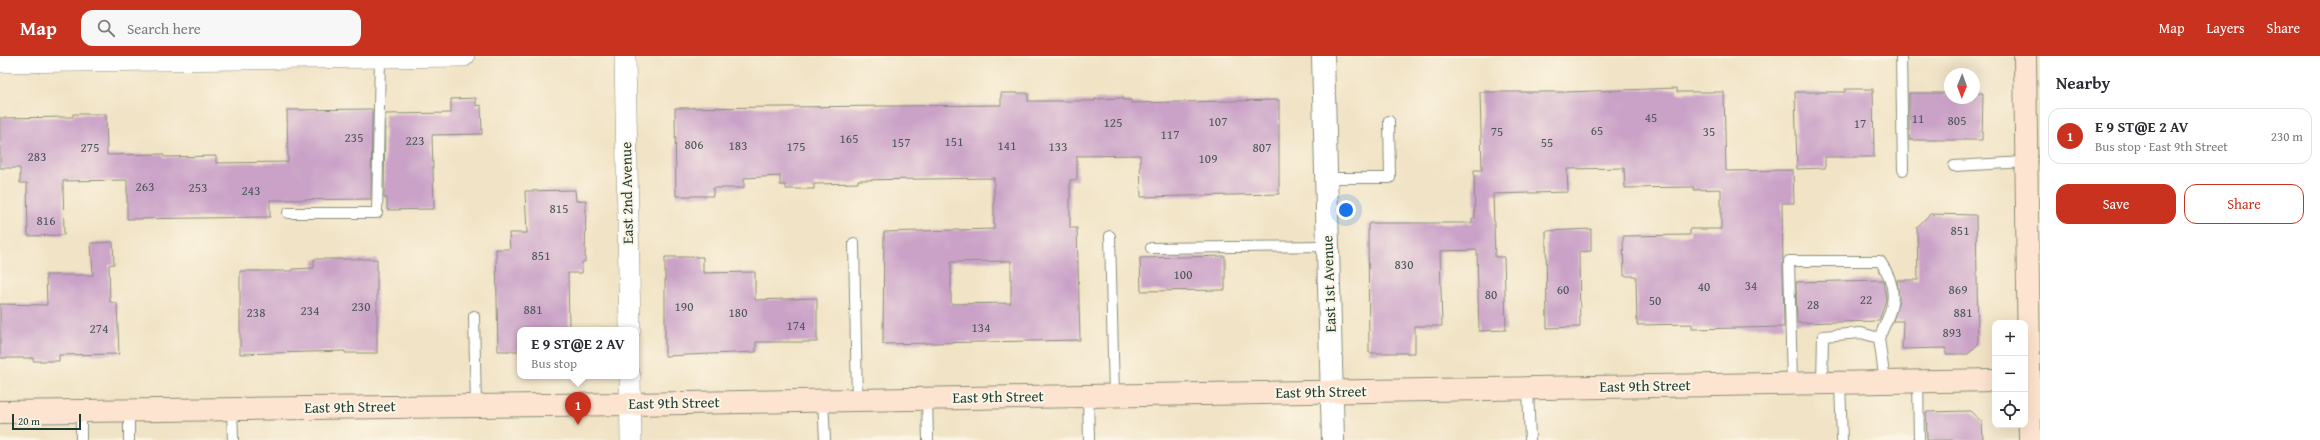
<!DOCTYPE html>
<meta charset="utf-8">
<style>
:root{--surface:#fff;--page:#f7f7f7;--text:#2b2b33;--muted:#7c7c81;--line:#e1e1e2;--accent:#c8321e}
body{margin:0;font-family:"Gentium Book Plus",serif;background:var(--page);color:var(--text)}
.controls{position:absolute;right:12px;bottom:12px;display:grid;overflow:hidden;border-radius:8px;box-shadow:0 4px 16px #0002}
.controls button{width:36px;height:36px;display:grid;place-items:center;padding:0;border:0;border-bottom:1px solid var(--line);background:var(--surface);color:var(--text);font:20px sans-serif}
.compass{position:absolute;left:1944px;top:12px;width:36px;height:36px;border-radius:50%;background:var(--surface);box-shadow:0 4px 16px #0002;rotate:181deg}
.scale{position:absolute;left:12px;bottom:10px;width:69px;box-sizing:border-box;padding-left:4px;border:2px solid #1f3d34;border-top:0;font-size:11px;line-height:14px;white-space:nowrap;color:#1f3d34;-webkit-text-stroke:3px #fcf5e5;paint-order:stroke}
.you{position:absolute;left:1346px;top:154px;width:14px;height:14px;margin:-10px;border:3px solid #fff;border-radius:50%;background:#1a73e8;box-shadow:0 0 0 6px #1a73e833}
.badge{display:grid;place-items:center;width:26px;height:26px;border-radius:50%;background:var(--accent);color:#fff;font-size:13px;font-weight:700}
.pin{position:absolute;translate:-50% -33px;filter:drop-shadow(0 1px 2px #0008)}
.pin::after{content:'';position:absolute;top:21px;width:14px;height:12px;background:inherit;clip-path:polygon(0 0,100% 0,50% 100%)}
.popup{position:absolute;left:517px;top:271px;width:122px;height:52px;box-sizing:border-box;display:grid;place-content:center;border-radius:8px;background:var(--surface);filter:drop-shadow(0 1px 3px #0005);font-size:13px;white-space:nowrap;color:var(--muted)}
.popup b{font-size:15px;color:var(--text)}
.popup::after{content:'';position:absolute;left:50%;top:100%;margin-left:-8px;border:8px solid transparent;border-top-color:var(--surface)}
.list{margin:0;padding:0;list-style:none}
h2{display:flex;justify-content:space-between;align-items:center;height:52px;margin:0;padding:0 16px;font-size:17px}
h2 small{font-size:13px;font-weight:400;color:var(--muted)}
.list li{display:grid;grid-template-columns:26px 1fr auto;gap:12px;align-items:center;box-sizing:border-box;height:56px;margin:0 8px 8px;padding:0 8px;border:1px solid var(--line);border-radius:12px}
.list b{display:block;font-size:15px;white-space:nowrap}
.list p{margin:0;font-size:13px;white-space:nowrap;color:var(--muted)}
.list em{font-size:13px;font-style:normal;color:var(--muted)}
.actions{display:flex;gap:8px;padding:12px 16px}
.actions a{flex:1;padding:9px 0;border:1px solid var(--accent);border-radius:12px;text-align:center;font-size:14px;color:var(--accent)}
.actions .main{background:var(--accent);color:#fff}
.icon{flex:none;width:22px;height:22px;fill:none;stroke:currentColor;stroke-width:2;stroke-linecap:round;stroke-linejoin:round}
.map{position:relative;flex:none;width:2040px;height:384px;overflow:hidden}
header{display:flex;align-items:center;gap:24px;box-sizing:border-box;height:56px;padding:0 20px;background:var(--accent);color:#fff}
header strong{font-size:19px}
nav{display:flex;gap:22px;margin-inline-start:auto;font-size:14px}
.search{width:280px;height:36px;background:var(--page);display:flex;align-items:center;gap:10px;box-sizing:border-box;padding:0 14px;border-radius:12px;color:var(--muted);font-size:15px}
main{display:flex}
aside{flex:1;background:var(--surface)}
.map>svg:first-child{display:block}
</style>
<header>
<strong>Map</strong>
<div class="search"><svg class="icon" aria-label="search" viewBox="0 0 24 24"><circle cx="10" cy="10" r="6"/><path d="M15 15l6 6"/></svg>Search here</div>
<nav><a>Map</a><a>Layers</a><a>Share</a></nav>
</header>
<main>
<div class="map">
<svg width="2040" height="384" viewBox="0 0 2040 384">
<rect width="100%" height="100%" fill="#fcf5e5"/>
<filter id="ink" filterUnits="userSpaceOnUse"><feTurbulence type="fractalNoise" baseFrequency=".025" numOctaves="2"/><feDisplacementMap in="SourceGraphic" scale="8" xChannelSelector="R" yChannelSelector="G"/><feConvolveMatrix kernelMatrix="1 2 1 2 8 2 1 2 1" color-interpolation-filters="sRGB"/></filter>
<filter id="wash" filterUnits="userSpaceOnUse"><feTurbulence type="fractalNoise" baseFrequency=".012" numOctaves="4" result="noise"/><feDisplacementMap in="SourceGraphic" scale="16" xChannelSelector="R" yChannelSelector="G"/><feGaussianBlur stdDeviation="0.9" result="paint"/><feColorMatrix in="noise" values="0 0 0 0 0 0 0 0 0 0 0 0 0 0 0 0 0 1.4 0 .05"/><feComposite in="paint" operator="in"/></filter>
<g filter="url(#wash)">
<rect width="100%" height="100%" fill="#f1e3c5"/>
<g id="blocks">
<path fill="#caa2c8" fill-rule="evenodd" d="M1677,32V36H1724L1726,115L1793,114L1794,147H1782L1784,271L1692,273V268L1637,269L1636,220H1624L1623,180L1690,179V173H1721V133L1694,134V131L1625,132L1624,112L1567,113L1568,136L1493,138L1495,201H1504L1506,274L1479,275L1477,194L1440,195L1442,270H1415V297H1369L1368,169L1370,167H1472V162H1475L1474,114H1482L1480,36H1566Z
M1845,33H1873L1874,101H1825V112L1797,113L1795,36H1845Z
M1001,37H1028V45H1095V43L1123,42V44H1131V47L1279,44V138L1141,141L1140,99L1077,100V124H1070V172H1077L1080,284L883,288L884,176L994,173V122L858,124V127L814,128V133H786V129H780V120L744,122V132H713V140H676L675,52L1001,49ZM1011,205V247L951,248V206Z
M1909,37H1950V42H1974V37H1983L1982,84H1909Z
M476,42V50L481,49L482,78L432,79L434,153L387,154V142H384L385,58L451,57V43Z
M372,53L371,143L270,144V161L127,163V124L63,125L64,179L28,180L27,127H20V112H0V62L73,61V58H106L107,99L163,98L164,101L216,100V107L288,106L287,54Z
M575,134L576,145L586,144L585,206H582V217H568L569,274H520V295H498L496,193H510L509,177H527L525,135Z
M1930,158L1976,159L1978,288L1968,298H1946V292L1902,293L1903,265H1893L1899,243L1897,224H1918L1917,171Z
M1591,173V195L1579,196L1580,271L1547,272L1546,175Z
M113,186L114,208L109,209L110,246L117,247L119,298L59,299V305H33V302H0V248L47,249L46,219H93L91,187Z
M1225,200V234L1141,235L1140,202Z
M665,201H703V217L755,216V244L817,242V286H756V296L665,300Z
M314,203H377V297H345V295L240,298V215H292V213L314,212Z
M1883,224L1886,243L1879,265L1797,267L1796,226Z
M1970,355L1982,366L1983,384H1927L1926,356Z"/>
</g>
</g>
<g filter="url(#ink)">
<use href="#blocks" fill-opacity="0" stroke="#88907c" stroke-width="1"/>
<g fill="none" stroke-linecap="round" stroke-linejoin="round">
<defs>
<path id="service" d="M1901,0L1903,114
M1954,110L2026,106
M1326,122H1390L1389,65
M288,157H377L380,1
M1110,180L1114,339
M854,187L857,344
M1151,192L1328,190
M474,260L476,350
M1918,325L1919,384
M1792,327L1789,205H1880C1901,235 1893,251 1879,282
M1822,327L1823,280L1861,277L1879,282L1885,326
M1840,327L1842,384
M1528,332L1530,384
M1088,340L1089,384
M927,343L928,384
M823,344L825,384
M232,353L233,384
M81,355V384
M129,355V384"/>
<path id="minor" d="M625,0L630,274
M0,6L464,0
M630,320L631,384"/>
<path id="tertiary" d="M1323,0L1333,384"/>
<path id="secondary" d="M2025,0L2030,384
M0,356L631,348L1995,324"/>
</defs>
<use href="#service" stroke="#88907c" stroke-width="12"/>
<use href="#minor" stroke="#88907c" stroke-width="22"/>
<use href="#tertiary" stroke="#88907c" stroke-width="24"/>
<use href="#secondary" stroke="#88907c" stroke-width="24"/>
<use href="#service" stroke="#fff" stroke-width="10"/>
<use href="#minor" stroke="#fff" stroke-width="21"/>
<use href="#tertiary" stroke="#fff" stroke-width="22"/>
<use href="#secondary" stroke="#fde4d0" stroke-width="22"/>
</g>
</g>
<g text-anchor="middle" stroke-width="4" stroke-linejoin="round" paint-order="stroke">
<g font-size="13" fill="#4a5659">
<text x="1651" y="66">45</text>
<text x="1918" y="67">11</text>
<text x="1957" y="69">805</text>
<text x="1218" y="70">107</text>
<text x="1113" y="71">125</text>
<text x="1860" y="72">17</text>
<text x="1597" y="79">65</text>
<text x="1497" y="80">75</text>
<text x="1709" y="80">35</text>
<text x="1170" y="83">117</text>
<text x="354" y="86">235</text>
<text x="849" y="87">165</text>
<text x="415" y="89">223</text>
<text x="954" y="90">151</text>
<text x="901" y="91">157</text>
<text x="1547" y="91">55</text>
<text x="694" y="93">806</text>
<text x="738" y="94">183</text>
<text x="1007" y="94">141</text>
<text x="796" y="95">175</text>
<text x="1058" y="95">133</text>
<text x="90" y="96">275</text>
<text x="1262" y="96">807</text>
<text x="37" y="105">283</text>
<text x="1208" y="107">109</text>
<text x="145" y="135">263</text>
<text x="198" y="136">253</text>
<text x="251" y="139">243</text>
<text x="559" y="157">815</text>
<text x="46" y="169">816</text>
<text x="1960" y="179">851</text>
<text x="541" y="204">851</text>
<text x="1404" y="213">830</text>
<text x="1183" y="223">100</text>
<text x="1751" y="234">34</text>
<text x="1704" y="235">40</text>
<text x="1563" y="238">60</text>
<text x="1958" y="238">869</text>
<text x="1491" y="243">80</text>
<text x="1866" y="248">22</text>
<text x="1655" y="249">50</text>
<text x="1813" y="253">28</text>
<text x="361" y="255">230</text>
<text x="684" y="255">190</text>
<text x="533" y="258">881</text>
<text x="310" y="259">234</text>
<text x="256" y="261">238</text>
<text x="738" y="261">180</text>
<text x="1963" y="261">881</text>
<text x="796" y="274">174</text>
<text x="981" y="276">134</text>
<text x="99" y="277">274</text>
<text x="1952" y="281">893</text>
</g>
<g font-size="15" fill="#1f3d34" stroke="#fcf5e5">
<text transform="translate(627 137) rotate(-91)" y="5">East 2nd Avenue</text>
<text transform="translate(1329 228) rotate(-92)" y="5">East 1st Avenue</text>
<text transform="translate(1645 330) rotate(-1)" y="5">East 9th Street</text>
<text transform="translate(1321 336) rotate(-1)" y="5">East 9th Street</text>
<text transform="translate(998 341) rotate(-1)" y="5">East 9th Street</text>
<text transform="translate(674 347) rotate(-1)" y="5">East 9th Street</text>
<text transform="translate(350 351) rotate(-1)" y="5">East 9th Street</text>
</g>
</g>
</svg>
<div class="controls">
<button>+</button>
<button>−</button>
<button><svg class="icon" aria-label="locate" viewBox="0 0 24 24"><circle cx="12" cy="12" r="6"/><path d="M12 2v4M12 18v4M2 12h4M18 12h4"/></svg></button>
</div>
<svg class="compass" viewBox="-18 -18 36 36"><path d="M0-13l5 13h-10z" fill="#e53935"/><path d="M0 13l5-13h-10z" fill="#7c7c81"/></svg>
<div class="scale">20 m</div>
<div class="you"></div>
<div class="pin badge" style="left:578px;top:369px">1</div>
<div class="popup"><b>E 9 ST@E 2 AV</b>Bus stop</div>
</div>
<aside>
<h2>Nearby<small></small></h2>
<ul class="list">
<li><span class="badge">1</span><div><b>E 9 ST@E 2 AV</b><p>Bus stop · East 9th Street</p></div><em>230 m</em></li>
</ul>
<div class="actions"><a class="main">Save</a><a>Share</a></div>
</aside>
</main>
